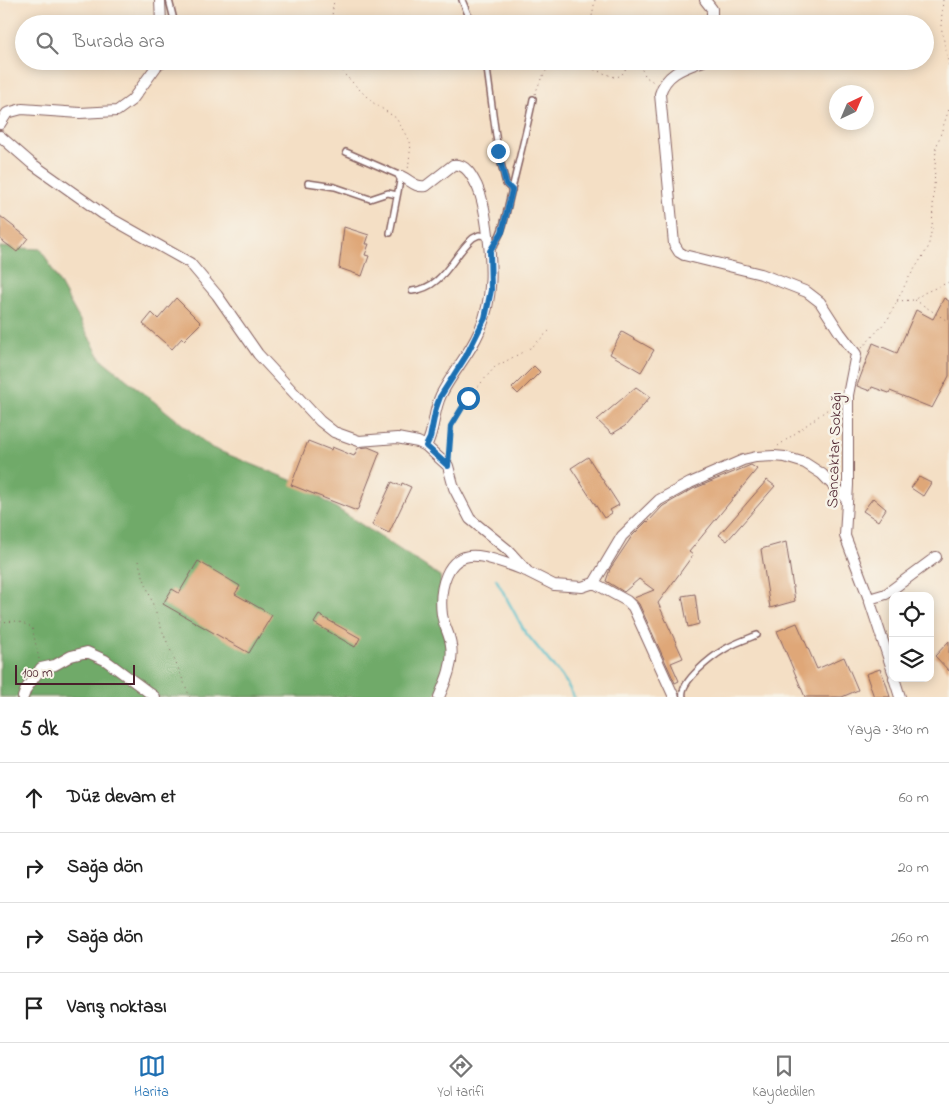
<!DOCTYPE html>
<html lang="tr">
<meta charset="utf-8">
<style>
:root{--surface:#fff;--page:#f2f2f2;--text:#222;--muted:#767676;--line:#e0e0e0;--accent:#1f6fb2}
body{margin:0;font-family:"Indie Flower",sans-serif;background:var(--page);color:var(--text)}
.controls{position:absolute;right:15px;bottom:15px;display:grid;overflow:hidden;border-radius:10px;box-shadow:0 2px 12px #0003}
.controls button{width:45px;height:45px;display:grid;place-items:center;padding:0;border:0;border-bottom:1px solid var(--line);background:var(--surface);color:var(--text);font:25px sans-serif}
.compass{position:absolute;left:829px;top:85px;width:45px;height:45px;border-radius:50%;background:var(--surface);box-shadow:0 2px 12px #0003;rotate:44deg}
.scale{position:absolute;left:15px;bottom:12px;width:120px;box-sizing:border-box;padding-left:5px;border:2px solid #4a1f2b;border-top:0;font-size:14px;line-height:18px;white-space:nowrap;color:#4a1f2b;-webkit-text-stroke:4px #f7f3e8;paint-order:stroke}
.stop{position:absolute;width:15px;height:15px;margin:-11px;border:4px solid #1f6fb2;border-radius:50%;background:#fff}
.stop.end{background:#1f6fb2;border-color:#fff;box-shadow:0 1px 5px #0008}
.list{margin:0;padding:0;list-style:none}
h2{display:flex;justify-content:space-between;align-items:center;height:65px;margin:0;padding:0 20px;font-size:21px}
h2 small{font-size:16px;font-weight:400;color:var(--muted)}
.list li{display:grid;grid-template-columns:32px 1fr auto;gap:15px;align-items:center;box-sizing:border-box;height:70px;padding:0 20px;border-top:1px solid var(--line)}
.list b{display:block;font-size:19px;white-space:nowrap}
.list em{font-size:16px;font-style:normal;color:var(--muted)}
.icon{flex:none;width:28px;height:28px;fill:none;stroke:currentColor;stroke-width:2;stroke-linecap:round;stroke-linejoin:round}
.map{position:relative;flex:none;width:949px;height:697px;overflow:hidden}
.search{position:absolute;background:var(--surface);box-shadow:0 2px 12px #0003;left:15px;right:15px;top:15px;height:55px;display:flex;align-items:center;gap:12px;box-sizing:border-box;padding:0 18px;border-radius:28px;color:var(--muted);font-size:19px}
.sheet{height:345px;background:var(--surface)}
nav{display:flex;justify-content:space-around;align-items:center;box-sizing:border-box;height:70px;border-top:1px solid var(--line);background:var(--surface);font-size:14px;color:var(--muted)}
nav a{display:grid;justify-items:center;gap:2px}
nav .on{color:var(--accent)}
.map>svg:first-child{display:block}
</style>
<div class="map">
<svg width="949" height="697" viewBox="0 0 949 697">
<rect width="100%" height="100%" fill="#f7f3e8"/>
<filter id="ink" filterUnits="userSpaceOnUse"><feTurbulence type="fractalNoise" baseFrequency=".02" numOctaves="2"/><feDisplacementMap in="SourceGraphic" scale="10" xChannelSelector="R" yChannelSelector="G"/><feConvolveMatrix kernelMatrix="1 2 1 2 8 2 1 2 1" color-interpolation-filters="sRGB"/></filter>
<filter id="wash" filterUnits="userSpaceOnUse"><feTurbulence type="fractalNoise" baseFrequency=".0096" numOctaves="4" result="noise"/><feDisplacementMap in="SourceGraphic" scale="20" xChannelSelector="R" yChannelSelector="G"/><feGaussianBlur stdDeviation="1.12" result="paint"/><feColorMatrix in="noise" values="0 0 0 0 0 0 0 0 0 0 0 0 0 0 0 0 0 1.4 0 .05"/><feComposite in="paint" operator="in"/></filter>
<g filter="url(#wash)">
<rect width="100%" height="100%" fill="#f4dfc5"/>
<path fill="#70aa69" stroke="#5d644a" d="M0,247L41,249L101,359L212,448L298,483L440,576L451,671L434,697H0Z"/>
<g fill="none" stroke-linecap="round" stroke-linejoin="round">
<path stroke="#50bdc9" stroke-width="2.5" d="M496,579L525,632L566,682L574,697"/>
</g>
<g id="blocks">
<path fill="#dfa778" d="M0,216L28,238L17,252L0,239Z
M344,227L369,235L366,244H369L365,255L369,256L362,276L339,268Z
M176,298L201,323L184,340L182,338L172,349L143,324L152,313L158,319Z
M944,298L949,301V376L932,408L890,391L889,393L872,387L870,391L857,386L873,343L897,353L916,310L933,319Z
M622,332L654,350L641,372L610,354Z
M534,366L540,372L518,394L512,388Z
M636,387L650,397L625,426L612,434L597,420Z
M308,441L331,450L332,447L354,456L358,448L368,447L380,452L357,511L291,485Z
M588,457L619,505L610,510L612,513L604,518L571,468Z
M751,465L757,469L689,552L693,555L658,603L683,658L671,663L679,681L675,683L639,604L634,598L654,590L639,579L624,592L606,581L610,569L632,536L647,521L648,522L663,506L693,489Z
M919,477L931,483L923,496L911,488Z
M767,480L775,486L727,541L719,535Z
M392,482L401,486L402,483L411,487L389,533L372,525Z
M873,498L886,509L878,521L863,511Z
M786,542L795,601L770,608L761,549Z
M198,561L240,586L235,594L272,615L249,653L163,604L172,589L179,593Z
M695,594L699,624L688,627L682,596Z
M319,615L360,638L355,647L314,623Z
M797,623L817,669L844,657L858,690L842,697H805L777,631Z
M949,641V671L935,656Z
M880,669L886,683L890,697H874L866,674Z"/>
</g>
</g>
<g filter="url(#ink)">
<use href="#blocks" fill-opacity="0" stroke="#866261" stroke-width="1"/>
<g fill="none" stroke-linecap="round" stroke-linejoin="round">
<defs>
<path id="lane" d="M169,0L175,24
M462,0L472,24
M486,61L498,151L506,184L512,190
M157,67L172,61
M346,152L401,176L390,233
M308,183L335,187L370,199L388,193L397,195
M490,251C505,232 506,211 512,189C519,159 527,129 533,99
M412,291C444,288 452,256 473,238L479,235L488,236
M683,697C679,682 713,656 725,649C735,643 747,639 757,635"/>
<path id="street" d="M160,0L161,24
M705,0L712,9V24
M703,61C684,68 666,73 660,94L674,244L679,252L684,255L761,274L807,292L820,302L840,333L856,354L848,395V485L845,536L869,599L893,672
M0,124L7,113L22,109L80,113L117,111L132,100L156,67L157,61
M0,136L31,163L103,214L190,263L217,295L258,354L320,421L334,432L359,441L397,438L418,442L426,446L448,466L454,488L470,519L508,550L528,572L554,585L582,587L594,583L622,536L659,500L690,483L743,460L756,457L774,456L785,457L805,463L822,474L846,499
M401,176C410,180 415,188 426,186L453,165C466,163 472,176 477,186C483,199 485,213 487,227C492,263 494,298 479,332C469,355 452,373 441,395C433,411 435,430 426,446
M594,583L627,601L633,607L674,697
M869,599L886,594L936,557
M894,678L900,697
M23,697L26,689L41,668L55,665L71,656L87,652L105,660L155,697
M439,697C446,681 454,663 451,645C450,635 444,626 442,615C439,591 445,552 478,556C494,558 511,565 526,571"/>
</defs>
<use href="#lane" stroke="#866261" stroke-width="8"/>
<use href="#street" stroke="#866261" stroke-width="12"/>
<path stroke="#866261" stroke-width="1" stroke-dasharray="1 4" stroke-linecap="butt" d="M595,0L592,16L595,24
M943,0L941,26L949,66
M331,24L334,0
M340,61L344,74L372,102L396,118L411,144L408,170
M637,61L646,77L655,83
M535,94L541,79L551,63L571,61L614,77C624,77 625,69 629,61
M915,300L949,322
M897,301L914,300L924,293L949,282
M862,348L888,319L908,279L928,248L932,228L936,148L949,109
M778,446L839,401
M449,453L451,426L468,398L495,367L532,347L550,330
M138,561L160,625L190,697
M0,622L17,621L32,627L39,659"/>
<use href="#lane" stroke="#fff" stroke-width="5"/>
<use href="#street" stroke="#fff" stroke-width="10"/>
</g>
</g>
<g fill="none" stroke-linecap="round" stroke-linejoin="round" filter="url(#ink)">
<path stroke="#1f6fb2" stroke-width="6" d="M468,398L451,426L448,466L426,446L430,438L436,408L440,397L466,356L485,318L491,290L490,251L502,232L512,190L506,184L498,151"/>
</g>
<g text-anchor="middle" stroke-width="5" stroke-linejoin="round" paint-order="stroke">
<g font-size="16" fill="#4a1f2b" stroke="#f7f3e8">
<text transform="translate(833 450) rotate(-88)" y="6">Sancaktar Sokağı</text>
</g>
</g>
</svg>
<div class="controls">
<button><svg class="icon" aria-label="locate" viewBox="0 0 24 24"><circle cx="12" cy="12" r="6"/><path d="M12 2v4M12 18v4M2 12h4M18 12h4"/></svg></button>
<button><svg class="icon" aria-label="layers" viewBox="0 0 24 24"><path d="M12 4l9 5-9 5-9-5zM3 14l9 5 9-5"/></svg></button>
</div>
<svg class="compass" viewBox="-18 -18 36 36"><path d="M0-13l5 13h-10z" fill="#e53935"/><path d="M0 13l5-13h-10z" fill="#767676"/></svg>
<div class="scale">100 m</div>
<div class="stop" style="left:468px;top:398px"></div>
<div class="stop end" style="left:498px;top:151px"></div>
<div class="search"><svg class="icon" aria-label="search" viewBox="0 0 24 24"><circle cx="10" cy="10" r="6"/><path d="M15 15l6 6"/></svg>Burada ara</div>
</div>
<section class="sheet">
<h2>5 dk<small>Yaya · 340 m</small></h2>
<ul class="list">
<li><svg class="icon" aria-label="ahead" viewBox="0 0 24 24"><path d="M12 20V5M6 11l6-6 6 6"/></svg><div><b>Düz devam et</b></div><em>60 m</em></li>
<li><svg class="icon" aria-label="right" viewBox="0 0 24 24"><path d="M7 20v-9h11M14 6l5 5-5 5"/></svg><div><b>Sağa dön</b></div><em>20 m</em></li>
<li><svg class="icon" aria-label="right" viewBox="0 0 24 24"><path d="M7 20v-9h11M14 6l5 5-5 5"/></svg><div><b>Sağa dön</b></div><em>260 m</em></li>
<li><svg class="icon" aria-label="arrive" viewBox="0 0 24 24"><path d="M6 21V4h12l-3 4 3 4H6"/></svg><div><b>Varış noktası</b></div></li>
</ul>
</section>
<nav>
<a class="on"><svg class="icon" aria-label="map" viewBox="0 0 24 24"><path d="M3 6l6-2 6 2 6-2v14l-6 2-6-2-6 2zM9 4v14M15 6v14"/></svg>Harita</a>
<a><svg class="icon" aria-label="directions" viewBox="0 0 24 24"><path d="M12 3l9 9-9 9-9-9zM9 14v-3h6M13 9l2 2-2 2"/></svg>Yol tarifi</a>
<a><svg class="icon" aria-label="saved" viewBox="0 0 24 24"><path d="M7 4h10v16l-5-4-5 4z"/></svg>Kaydedilen</a>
</nav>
